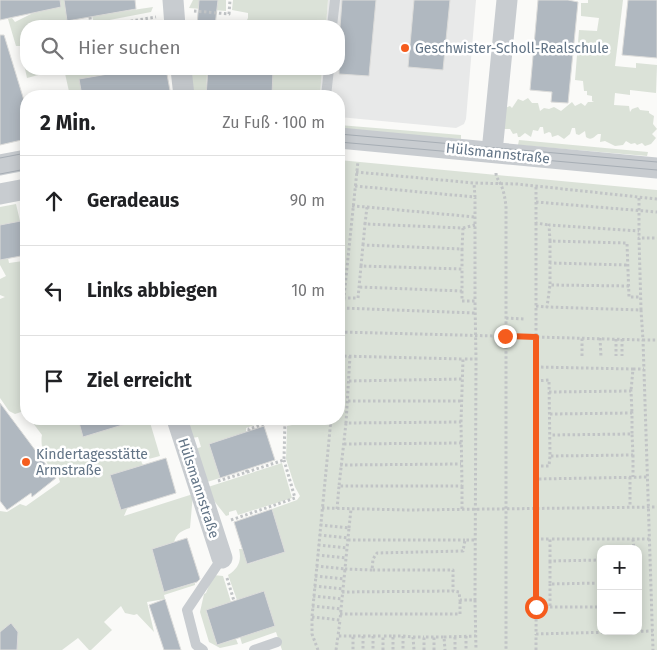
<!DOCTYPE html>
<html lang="de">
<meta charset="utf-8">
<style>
:root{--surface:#fff;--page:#f2f2f2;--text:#202124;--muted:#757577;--line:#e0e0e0}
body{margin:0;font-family:"Fira Sans",sans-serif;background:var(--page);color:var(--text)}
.controls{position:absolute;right:15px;bottom:15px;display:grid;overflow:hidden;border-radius:10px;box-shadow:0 2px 12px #0003}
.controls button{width:45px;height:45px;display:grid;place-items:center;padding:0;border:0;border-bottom:1px solid var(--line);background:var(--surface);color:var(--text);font:25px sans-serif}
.stop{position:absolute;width:15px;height:15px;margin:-11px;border:4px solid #f55c1d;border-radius:50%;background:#fff}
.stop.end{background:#f55c1d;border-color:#fff;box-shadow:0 1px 5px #0008}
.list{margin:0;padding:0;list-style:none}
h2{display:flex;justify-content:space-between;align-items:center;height:65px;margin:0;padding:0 20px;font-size:21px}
h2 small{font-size:16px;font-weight:400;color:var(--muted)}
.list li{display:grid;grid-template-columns:32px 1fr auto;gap:15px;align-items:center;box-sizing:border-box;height:90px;padding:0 20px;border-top:1px solid var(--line)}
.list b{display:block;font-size:19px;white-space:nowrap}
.list em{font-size:16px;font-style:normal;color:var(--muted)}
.icon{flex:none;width:28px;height:28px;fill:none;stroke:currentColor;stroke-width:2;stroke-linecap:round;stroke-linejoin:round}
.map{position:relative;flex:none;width:657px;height:650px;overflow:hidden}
.search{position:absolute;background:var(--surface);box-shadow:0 2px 12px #0003;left:20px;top:20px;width:325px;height:55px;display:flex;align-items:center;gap:12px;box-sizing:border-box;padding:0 18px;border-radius:20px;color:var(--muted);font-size:19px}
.panel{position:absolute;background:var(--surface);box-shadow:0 2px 12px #0003;left:20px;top:90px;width:325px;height:335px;border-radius:20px}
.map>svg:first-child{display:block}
</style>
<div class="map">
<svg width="657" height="650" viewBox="0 0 657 650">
<rect width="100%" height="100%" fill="#fafaf8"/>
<path fill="#e8e9e9" d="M328,0H476L466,119L464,124L456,128L339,117V96H320L322,69H339V26H326Z"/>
<path fill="#dbe2d8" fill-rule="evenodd" d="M30,0H64L68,25L86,22L87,26H26V69H47L46,73L27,78L20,46H16L8,19L12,18L15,22L33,13Z
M193,0H226V11L189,8Z
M233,0H328L326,26H244L248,18V13L232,10Z
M588,0H623L615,66L636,68V63L657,65L656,93L630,90V95L615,93L614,105L629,106L630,112L632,109L638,107L640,110L649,111V113L654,116L653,124L657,129L652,134L656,138L651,144L645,146L642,143L637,145L635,143L631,144L626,141L623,145L615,146L605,141L600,142L601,134H598C594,137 591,141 586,137L585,131L579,135L576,134L575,128H572L570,134L564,139L558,135L552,137L551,133L549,132L544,134L543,127H540L538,131L533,130L531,137L525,133L520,137H518L517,133L513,134L510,129H504L505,108L510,106L512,108L518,99L523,101L528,98L532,103H538L540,111L544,108L549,109L554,107L561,111L572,102L575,106L581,103L585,106L588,102H594L592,101V96L587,95V91H584L583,81L575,80L579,30L597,31L599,18L581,16V3H588Z
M153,7L151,12L94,23L92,16Z
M64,69H137L80,79L82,96H70Z
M273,69H322L320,96H272Z
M190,72H207L206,96H194Z
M339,125L461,135V139L339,129Z
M519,140L648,152L647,156L518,145Z
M339,160L657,190V650H282L276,632L242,644L240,637L275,626L264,592L237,600L228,575C238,569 242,561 239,549H243L248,564L285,552L272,509L297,500L300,496L295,487L286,459L287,426L292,425L295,419L300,420L301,419H339ZM601,549H638V631H601Z
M16,204L20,221L2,225L9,263L23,261L24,267H26V414L24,411L15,414L9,411L0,398V299L5,297L0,295V279L6,276L0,265V207Z
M30,419H149L160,456L141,461L143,465L111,475L120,507L127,509L124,516L193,494L190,528C181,531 177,533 174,542L152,549L164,592L195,583V585L164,595L165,599L147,602L154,632L137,614L134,615L125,613L121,606L104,622L112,630L91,650H89L78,638L62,650H0V511L7,512L20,504L26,506L60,482C57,471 55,473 49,466C44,460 40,443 42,435Z
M186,419H272L246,428V432L209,444L220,478L207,482L195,449L201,447L198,437L192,438Z
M282,463L292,498L238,515L236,510L229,512V515L226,516L211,497L208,487Z
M213,575L223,576L231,602L206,611L217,645L236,639L238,644L220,648L209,642L200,612L204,594L206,593Z"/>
<path fill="#b0b8c0" stroke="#dcdcda" d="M0,0H60L61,7L0,20Z
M64,0H135L136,9L67,21Z
M199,0H218L215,26H197Z
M342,0H376L369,76L339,74V41Z
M414,0H450L443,70L408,67Z
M538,0H568L578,2L568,103L551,102L552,92L530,90Z
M628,0H657V58L622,55Z
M0,35H4L26,107V139L0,145Z
M137,69H166L171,96H82L79,79Z
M208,69H273L272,96H206Z
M26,220V255L0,260V225Z
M0,403L56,478L32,497L31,493L7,510L0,501Z
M78,419H128L129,423L83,437Z
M264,426L275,460L220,478L209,444Z
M166,458L176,493L121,510L110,475Z
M272,509L285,552L247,564L234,522Z
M187,538L200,579L197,582L164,592L152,549Z
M264,591L275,626L217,645L206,610Z
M165,599L181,650H164L149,605Z
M11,623L18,632L17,650H0V632Z"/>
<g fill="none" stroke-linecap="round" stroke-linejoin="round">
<path stroke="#c1c4c6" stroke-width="3" stroke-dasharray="2.5 2.5" stroke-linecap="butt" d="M194,11L229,14L230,0
M90,17L91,26
M101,26L156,17
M356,172L474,183L517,184L657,199
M496,173C496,178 499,180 501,185C504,191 505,199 506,206V650
M355,186L475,197L474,183
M536,187V223L549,225
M639,198V238
M536,202L657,212
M352,206L367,207L365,224L463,228L462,249
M367,207L475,217
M536,223V337L643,340L653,650
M463,228L475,225
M550,241L549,225L639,231
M363,245L365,224
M550,263V241L627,243L629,297H641
M361,266L363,245L462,249V269
M550,284V263L628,265
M629,286L550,285L547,307L641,310L643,340H657
M462,291V301H475V198
M343,298H358L361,266L462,269V291L359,287
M536,306L547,307
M342,308L475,313
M641,310L639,238H657
M506,318L524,319
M340,332L536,337L537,479L648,477
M600,338L601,357
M616,339V356
M622,339V356
M339,345L358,161
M339,356L463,359
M582,356V338
M536,367L633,369L631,391
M633,369H644
M349,381L463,379
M536,381L549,380L550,456L633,455L632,434L550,435
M549,392L631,391L632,413
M348,401H462
M550,414L632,413V434
M461,422L463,359H476L475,301
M346,423L339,486H462L461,422L346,423L350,356
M249,431V429L279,419
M344,444L462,443
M633,455V477
M340,465L461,464
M536,466H549L550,456
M247,472L284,460L285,419
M630,477V507
M537,479L536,634L653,631
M218,481L247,472L246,469
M322,508L409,510L657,507
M337,509L339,486
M462,509V486
M231,520L295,498L284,460
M320,525L349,528L347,548
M349,528L351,509
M319,535L348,538
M536,539H550
M633,539L634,549
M348,540H465
M474,540H465L463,551L377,553L373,559L372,570H453V591L459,592L460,600H475L476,359
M318,545L347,548L346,558
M317,555L346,558L345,569L372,570
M601,560L550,561V539H650
M550,561V584L601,583
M316,566L345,569L344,579
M315,576L344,579L342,599
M227,578L234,601
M314,586L343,589
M342,592L453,591
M313,596L342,599L341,609
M475,600L476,650
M312,606L341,609L340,620
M536,607H550V584
M550,607H601
M340,614H460V600
M312,617L340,620L338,636
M353,636H363V650
M363,636H373V650
M373,636H383
M393,636H403V650
M403,636L413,637L414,650
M466,636V650
M413,637H424
M444,637L476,636
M455,637V650
M318,650L312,634V617L331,419
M336,650L338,636H353V650
M383,650V636H393V650
M424,650V637H434
M434,650V637H444L445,650
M536,650V634"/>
<path stroke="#c8ccd0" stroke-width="10" d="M332,26L335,0
M326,96L329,69
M203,650L196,645L187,610L222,558
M254,650L277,642"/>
<path stroke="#c8ccd0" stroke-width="21" d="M173,0L175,26
M181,69L184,96
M339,138L657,168
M492,152L507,0
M0,165L26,160
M0,194L26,189
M177,419L222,558"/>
<path stroke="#a7aeb5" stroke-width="1" d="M339,134L657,162
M339,142L657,170
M0,158L26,153
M0,174L26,169"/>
</g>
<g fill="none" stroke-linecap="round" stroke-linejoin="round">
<path stroke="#f55c1d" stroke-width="6" d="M505,336L536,337V607"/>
</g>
<g fill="#f55c1d" stroke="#fff" stroke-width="2">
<circle cx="405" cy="48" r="5"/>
<circle cx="26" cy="462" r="5"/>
</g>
<g text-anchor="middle" stroke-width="5" stroke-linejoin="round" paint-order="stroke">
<g font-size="14" fill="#627486" stroke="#fff" text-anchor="start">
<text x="415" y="53">Geschwister-Scholl-Realschule</text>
<text x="36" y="459">Kindertagesstätte<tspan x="36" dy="16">Armstraße</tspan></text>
</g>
<g font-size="14" fill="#627486" stroke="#fff">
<text transform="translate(498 153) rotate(6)" y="5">Hülsmannstraße</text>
<text transform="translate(199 488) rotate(72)" y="5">Hülsmannstraße</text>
</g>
</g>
</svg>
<div class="controls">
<button>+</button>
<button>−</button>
</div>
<div class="stop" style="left:536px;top:607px"></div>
<div class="stop end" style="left:505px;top:336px"></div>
<div class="search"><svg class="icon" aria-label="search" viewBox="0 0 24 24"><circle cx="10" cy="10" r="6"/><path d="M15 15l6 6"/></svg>Hier suchen</div>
<section class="panel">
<h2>2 Min.<small>Zu Fuß · 100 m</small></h2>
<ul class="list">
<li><svg class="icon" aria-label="ahead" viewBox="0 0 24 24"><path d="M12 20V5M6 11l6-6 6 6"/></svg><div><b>Geradeaus</b></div><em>90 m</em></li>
<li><svg class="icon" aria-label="left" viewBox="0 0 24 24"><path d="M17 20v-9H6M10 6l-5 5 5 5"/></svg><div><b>Links abbiegen</b></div><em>10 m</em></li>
<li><svg class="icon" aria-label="arrive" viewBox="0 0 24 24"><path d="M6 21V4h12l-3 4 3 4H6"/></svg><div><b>Ziel erreicht</b></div></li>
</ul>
</section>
</div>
